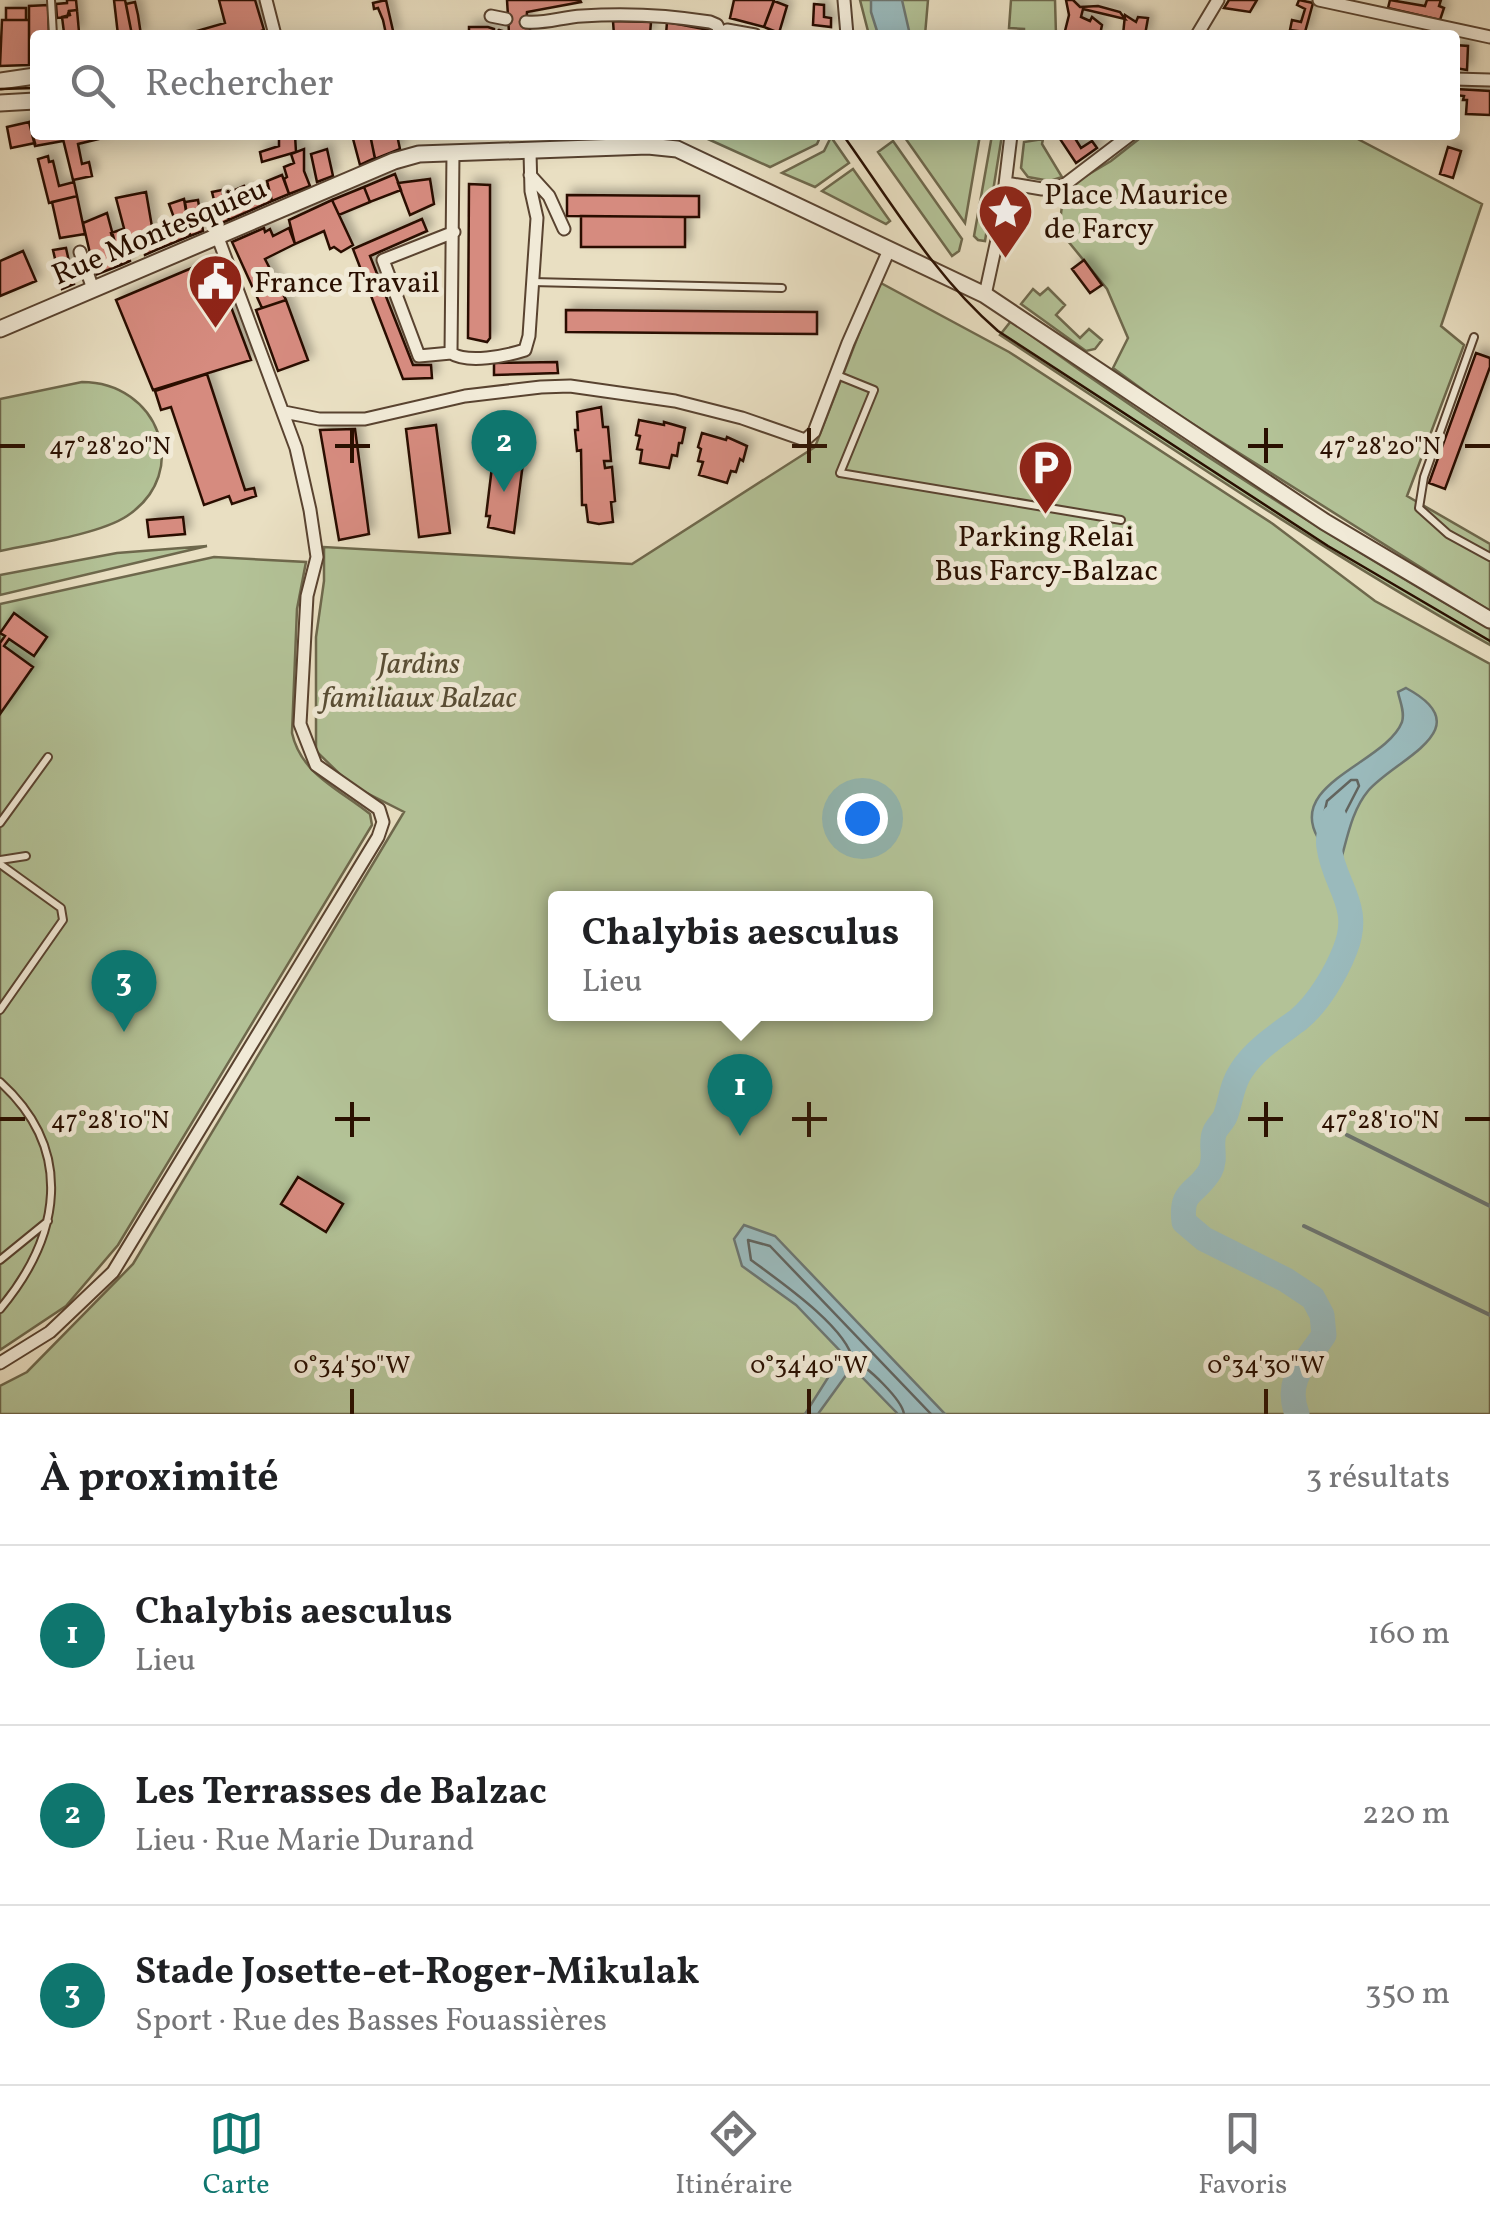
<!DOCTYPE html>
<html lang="fr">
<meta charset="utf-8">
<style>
:root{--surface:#fff;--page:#f2f2f2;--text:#202124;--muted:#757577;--line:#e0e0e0;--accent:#0f766e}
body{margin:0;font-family:Vollkorn,serif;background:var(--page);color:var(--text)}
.you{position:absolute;left:862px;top:818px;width:35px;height:35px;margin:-25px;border:8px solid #fff;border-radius:50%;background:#1a73e8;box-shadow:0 0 0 15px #1a73e833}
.badge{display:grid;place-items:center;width:65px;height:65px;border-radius:50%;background:var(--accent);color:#fff;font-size:32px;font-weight:700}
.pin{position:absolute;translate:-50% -82px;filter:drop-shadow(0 2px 5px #0008)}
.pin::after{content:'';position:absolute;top:52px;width:35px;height:30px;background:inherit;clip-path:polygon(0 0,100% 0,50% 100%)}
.popup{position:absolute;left:548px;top:891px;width:385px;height:130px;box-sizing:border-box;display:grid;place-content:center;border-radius:10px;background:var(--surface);filter:drop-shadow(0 2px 8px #0005);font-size:32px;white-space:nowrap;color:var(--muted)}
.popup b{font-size:38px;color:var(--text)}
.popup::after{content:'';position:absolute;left:50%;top:100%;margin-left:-20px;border:20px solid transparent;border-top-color:var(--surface)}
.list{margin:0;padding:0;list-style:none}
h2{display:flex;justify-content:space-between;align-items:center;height:130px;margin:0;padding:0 40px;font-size:42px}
h2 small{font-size:32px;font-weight:400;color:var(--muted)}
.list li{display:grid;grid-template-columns:65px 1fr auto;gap:30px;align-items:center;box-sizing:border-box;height:180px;padding:0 40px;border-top:2px solid var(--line)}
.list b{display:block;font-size:38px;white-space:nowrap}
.list p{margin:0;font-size:32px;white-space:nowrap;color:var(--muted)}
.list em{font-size:32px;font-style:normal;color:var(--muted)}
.icon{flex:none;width:55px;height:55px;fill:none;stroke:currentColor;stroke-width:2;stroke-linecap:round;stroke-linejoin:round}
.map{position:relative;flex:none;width:1490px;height:1414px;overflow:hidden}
.search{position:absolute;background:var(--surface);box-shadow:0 5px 25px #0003;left:30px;right:30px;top:30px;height:110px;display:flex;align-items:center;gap:25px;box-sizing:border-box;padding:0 35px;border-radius:10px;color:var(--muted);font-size:38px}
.sheet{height:670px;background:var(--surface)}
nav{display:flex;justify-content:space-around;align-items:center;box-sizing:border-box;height:140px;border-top:2px solid var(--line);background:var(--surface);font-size:28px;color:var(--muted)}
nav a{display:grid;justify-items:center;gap:5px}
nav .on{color:var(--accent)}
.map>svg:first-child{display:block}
</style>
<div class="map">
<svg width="1490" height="1414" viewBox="0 0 1490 1414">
<defs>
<filter id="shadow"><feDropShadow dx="5.5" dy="-5.5" stdDeviation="5" flood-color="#0004"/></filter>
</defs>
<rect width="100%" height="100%" fill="#e9dfc2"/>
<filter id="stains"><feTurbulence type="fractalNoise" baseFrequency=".002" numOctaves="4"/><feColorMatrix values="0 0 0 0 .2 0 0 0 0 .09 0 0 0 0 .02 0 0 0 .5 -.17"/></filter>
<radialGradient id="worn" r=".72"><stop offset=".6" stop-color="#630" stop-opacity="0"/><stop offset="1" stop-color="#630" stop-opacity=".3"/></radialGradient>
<path fill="#b3c297" stroke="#6e684c" stroke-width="2.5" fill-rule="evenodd" d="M860,0H928L925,35H869Z
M1011,0H1055L1056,35H1024V29L1009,28Z
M699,135H821L817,144L770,167Z
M903,135H980L965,223Z
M992,135H1002L985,241L978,240L974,236Z
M1144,135H1350L1482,204L1441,326L1464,345L1407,496L1490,544V611L1169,409L1113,368L1128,338L1107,289L1059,230L1064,189L1111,161Z
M831,137L849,163L815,187L782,173L824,151Z
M1043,139L1042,144L1062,177L1050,181L1028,177L1021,168L1024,142Z
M893,141L962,239L959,251L952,256L878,152Z
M853,169L890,221L886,224L822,191Z
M879,282L1009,352L1273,524L1375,601L1490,664V1414H0V1386L27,1372L133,1264L404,812L351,785L316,751V637L324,581V547L632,564L815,447ZM555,898H925V1014H555Z
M1048,288L1065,305L1056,315L1080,338L1089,329L1102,340L1095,349L1086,351L1021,304L1033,289L1040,295Z
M1011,321C1164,432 1325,535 1490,629V645C1321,550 1161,441 1000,335Z
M82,382C158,382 193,472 127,516C100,534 33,544 0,551V399Z
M207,546L0,595V575L117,553Z
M214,557L306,562L297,609L292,733C301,774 339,789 370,814L372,825L118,1245L66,1306L0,1350V604Z"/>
<path fill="#9ababc" stroke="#6d7671" stroke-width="2.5" d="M871,0H902L910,35H888L877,31L871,12Z
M1406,688C1483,729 1395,759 1368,791C1353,809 1348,834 1342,856C1331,854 1323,847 1318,838C1286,783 1386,763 1402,722C1405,712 1400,702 1398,692Z
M744,1225L775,1236L945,1414H898L857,1372L847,1374L818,1414H805L843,1354L796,1305L742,1266L734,1239Z"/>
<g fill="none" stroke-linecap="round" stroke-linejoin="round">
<path stroke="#62645e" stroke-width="2.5" d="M1351,780H1357L1359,786L1342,819L1337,836L1331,839L1322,823L1327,801Z
M904,1414C902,1400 867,1365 853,1361C848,1328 778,1280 751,1260L748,1240L770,1246L931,1414"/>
<path stroke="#6d7671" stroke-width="4" d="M1347,1135L1490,1206
M1304,1226L1490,1315"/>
<path stroke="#9ababc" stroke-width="25" d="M1297,1414C1284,1380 1306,1362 1324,1335L1322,1315L1313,1298L1286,1280L1204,1239L1184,1222C1180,1189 1196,1195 1210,1171C1217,1158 1210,1146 1214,1134C1216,1126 1224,1122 1226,1114C1231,1100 1232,1084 1241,1071C1254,1050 1279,1034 1298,1020C1318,1004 1336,973 1345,950C1363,906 1334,886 1329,847C1327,837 1331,827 1334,817"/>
</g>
<path fill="#d68b7f" stroke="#290f00" stroke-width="2.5" filter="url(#shadow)" d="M67,0H76L77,10L69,11L67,17L57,18L56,4L67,3Z
M114,0H125L132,35H118Z
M219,0H255L264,30L250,35H183L225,23Z
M386,0L394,35H380L386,34L383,20L378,8L374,9L373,3Z
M507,0H580L581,2L527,12L526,28H530V35H469V27H488L494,29V34L499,30L509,33Z
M734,0H774L764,27L730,18Z
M1066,0H1073L1080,7L1098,6L1120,12L1125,19L1083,9L1081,17L1090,21L1092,17L1102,25L1100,35H1064L1069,15Z
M1229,0H1257L1250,12L1224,8Z
M1299,0L1313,3L1305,32L1290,30L1292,20L1301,22L1305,9L1297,5Z
M1390,0L1425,6L1427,0H1441L1439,6L1444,8L1440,20L1388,8Z
M774,1L787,6L779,33L764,27Z
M135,2L138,15L141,35H132L126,4Z
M814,4L824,5V17L831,18V27L813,25Z
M48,5L49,35H35V65H29V6Z
M6,8H26V20H6Z
M77,10L79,32L64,33L62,17L70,15L69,11Z
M1125,15L1136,22L1138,17L1148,18L1145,35H1123Z
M2,20H29V65L0,66Z
M613,21L651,22L650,34L614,35Z
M667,22L709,30V35H666Z
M1455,45L1468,46L1467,70L1455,68Z
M1456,89L1490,91V115L1466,114L1467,100H1463L1464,96L1455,95Z
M35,121V135H62L63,141L35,146L29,122Z
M29,122L35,143L11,148L7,127Z
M62,135H103V138L78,144L82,164L89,162L92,176L73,180Z
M279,135H295L296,152L262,162L260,152L279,146Z
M352,135H370L375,158L360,165Z
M382,135H397L400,149L375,159L371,139Z
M1062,135H1073L1081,148L1092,141L1097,148L1076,163L1060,139Z
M1448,147L1461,151L1453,178L1440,174Z
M304,149V171L310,186L289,194L284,179L287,177L284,167L294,163L291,154Z
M327,149L333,176L317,182L311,154Z
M48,156L49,162L53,161L59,186L74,182L77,196L49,203L38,159Z
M395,174L401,190L370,202L364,187Z
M282,175L289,194L272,201L267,181Z
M430,179L434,204L410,215L398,183Z
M469,184L490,185V338L487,342L468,338Z
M268,185L272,201L229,220L224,199L229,197L228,193L244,186L248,196Z
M364,187L370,202L339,215L332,200Z
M222,190L229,220L212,227L209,216L217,212L212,192Z
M146,192L156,250L145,255L144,248L130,251L116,198Z
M567,195L699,196V217L567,216Z
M77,196L85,234L60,238L52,202Z
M184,199L190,236L156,250L154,236L177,226L169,204Z
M198,200L203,231L190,236L185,202Z
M332,200L353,245L341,252L334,247L330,249L324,231L295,244L289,220Z
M107,213L121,265L95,275L83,223Z
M581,216L685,217V247H581Z
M422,219L427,231L370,256L413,365H431L432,378L403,379L353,249Z
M264,228L265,232L270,229L273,236L289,228L295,244L265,259L286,300L262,308L232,242Z
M123,229L130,261L121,265L111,233Z
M66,248L74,284L62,289L53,250Z
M23,251L36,281L0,296V261Z
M213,259L251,360L153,390L116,300Z
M1084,260L1102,285L1090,293L1072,269Z
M286,300L308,360L278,371L256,310Z
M566,310L817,312V334L566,332Z
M1476,353L1490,358V367L1445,489L1429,483Z
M1476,353L1490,358V367L1445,489L1429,483Z
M557,362L558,373L494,375V363Z
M207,374L245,490L254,488L256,496L232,504L229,496L204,505L171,407L161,410L155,391Z
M601,407L603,427H608L611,461H604L605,468L612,467L615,501L611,502L613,522L599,524L588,522L586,505H582L581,450L577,451L575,430H578L577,412Z
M639,420L664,425V422L685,428L682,443H679L677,456L672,455L669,468L640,463L642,450L637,449L640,436L636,435Z
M507,421L528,424L514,533L488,527L490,516H486L496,434H499L500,423Z
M436,425L450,533L419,537L406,429Z
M355,429L369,534L339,540L320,430Z
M702,433L726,440L727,437L747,446L743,461L740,459L736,472L731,471L727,483L699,475L703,462L698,461L701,449L698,447Z
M183,517L185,534L149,537L147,520Z
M14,613L47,637L34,656L9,639L4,646L33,667L0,714V643L5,636L0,633Z
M298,1177L343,1204L326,1232L281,1204Z"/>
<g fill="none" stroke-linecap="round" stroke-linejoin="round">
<defs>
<path id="service" d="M51,0L53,35
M532,282L782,288
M1474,337L1424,477L1419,508L1448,534L1490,557
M837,375L874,390L840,473L1121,520
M0,823L48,757
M0,860L26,856
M0,864L61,908L63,920L0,1010
M0,1082C75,1150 61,1236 0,1309
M0,1260L48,1221"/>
<path id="minor" d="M266,0L275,35
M844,0L847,35
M1319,0L1490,37
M491,16L506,19
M526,22C546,24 562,17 582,16C625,13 667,15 710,22L717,25L721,35
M721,35L727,30L755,35
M1197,35L1218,0
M1455,79L1490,80
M453,152L451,353L419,356L383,260L454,232
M530,175L549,196L564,229
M1006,183L1042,189L1063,186L1130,135
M80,252L93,289
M985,295L1000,226L1011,135
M451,353C468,364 506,356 525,350L529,336L537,218L531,191L530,152
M284,412L319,419H365L465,396L541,387L570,386L675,401L742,418L805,440L814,432L848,343L889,250
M0,1363L50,1332L113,1272L378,837L383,822L379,809L316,765L300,724L307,596L317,557L310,510L296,448L217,235"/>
<path id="tertiary" d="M0,81L35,76
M0,103L35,101
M0,329L394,161L419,154L648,146L677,149L985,295L1325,522L1490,620"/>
</defs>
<use href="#service" stroke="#594330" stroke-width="10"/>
<use href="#minor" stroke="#594330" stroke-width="15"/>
<use href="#tertiary" stroke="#594330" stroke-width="19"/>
<use href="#service" stroke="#f1ead7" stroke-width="6"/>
<use href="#minor" stroke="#f1ead7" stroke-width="11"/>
<use href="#tertiary" stroke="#f1ead7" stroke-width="15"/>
<path stroke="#290f00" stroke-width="2.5" d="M0,89L35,88
M843,135C891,202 935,277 998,331L1328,546L1490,641"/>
</g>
<path fill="none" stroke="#290f00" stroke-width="4" d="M352,428V463M809,428V463M1266,428V463M0,446H25M335,446H370M792,446H827M1248,446H1283M1465,446H1490M352,1102V1137M809,1102V1137M1266,1102V1137M0,1119H25M335,1119H370M792,1119H827M1248,1119H1283M1465,1119H1490M352,1389V1414M809,1389V1414M1266,1389V1414"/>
<defs>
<symbol id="sight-pin" viewBox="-11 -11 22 30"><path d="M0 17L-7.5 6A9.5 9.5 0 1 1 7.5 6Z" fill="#8f2418" stroke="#f1ead7"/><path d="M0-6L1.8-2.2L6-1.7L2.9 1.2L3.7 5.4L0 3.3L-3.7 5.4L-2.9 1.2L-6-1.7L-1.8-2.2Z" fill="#fff"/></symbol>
<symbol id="civic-pin" viewBox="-11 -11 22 30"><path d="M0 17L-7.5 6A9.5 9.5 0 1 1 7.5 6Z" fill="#8f2418" stroke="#f1ead7"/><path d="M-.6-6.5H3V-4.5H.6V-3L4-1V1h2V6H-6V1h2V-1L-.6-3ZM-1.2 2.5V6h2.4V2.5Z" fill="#fff"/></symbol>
<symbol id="parking-pin" viewBox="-11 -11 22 30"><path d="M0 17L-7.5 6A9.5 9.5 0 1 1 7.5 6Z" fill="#8f2418" stroke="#f1ead7"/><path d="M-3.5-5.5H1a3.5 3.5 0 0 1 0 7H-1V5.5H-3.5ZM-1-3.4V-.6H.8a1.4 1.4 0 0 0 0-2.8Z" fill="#fff"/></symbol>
</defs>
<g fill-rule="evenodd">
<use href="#sight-pin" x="974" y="180" width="63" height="86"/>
<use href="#civic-pin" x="184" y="250" width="63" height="86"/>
<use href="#parking-pin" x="1014" y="436" width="63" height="86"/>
</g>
<g text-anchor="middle" stroke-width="10" stroke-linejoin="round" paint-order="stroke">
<g font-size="30" fill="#290f00" stroke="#f1ead7" text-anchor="start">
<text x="1044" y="204">Place Maurice<tspan x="1044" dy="34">de Farcy</tspan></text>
<text x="254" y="292">France Travail</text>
<text x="1046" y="546" text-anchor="middle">Parking Relai<tspan x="1046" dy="34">Bus Farcy-Balzac</tspan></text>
</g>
<g font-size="30" fill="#290f00" stroke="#f1ead7">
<text transform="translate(159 231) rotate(-23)" y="10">Rue Montesquieu</text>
</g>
<g font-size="30" font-style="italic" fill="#594e35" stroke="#f1ead7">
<text x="419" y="673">Jardins<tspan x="419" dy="34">familiaux Balzac</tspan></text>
</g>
</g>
<g font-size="25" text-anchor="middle" fill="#290f00" stroke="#f1ead7" stroke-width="10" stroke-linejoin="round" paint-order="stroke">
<text x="110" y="454">47°28'20"N</text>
<text x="1380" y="454">47°28'20"N</text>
<text x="110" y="1128">47°28'10"N</text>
<text x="1380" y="1128">47°28'10"N</text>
<text x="352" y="1373">0°34'50"W</text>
<text x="809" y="1373">0°34'40"W</text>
<text x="1266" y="1373">0°34'30"W</text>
</g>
<rect width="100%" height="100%" filter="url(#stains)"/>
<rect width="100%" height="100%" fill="url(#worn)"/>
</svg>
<div class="you"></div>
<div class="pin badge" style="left:740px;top:1136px">1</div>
<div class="popup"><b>Chalybis aesculus</b>Lieu</div>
<div class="pin badge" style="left:504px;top:492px">2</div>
<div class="pin badge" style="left:124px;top:1032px">3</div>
<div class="search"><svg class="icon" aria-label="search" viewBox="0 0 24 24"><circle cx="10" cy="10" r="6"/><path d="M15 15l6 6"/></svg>Rechercher</div>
</div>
<section class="sheet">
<h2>À proximité<small>3 résultats</small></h2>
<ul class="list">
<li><span class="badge">1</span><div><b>Chalybis aesculus</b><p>Lieu</p></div><em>160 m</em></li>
<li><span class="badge">2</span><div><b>Les Terrasses de Balzac</b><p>Lieu · Rue Marie Durand</p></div><em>220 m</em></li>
<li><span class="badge">3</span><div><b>Stade Josette-et-Roger-Mikulak</b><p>Sport · Rue des Basses Fouassières</p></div><em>350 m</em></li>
</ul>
</section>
<nav>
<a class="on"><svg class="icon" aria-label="map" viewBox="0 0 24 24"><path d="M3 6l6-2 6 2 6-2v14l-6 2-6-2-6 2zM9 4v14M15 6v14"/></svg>Carte</a>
<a><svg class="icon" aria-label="directions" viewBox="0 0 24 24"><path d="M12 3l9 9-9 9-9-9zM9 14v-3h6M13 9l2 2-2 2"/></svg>Itinéraire</a>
<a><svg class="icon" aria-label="saved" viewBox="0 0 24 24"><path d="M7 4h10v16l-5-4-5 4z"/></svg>Favoris</a>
</nav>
